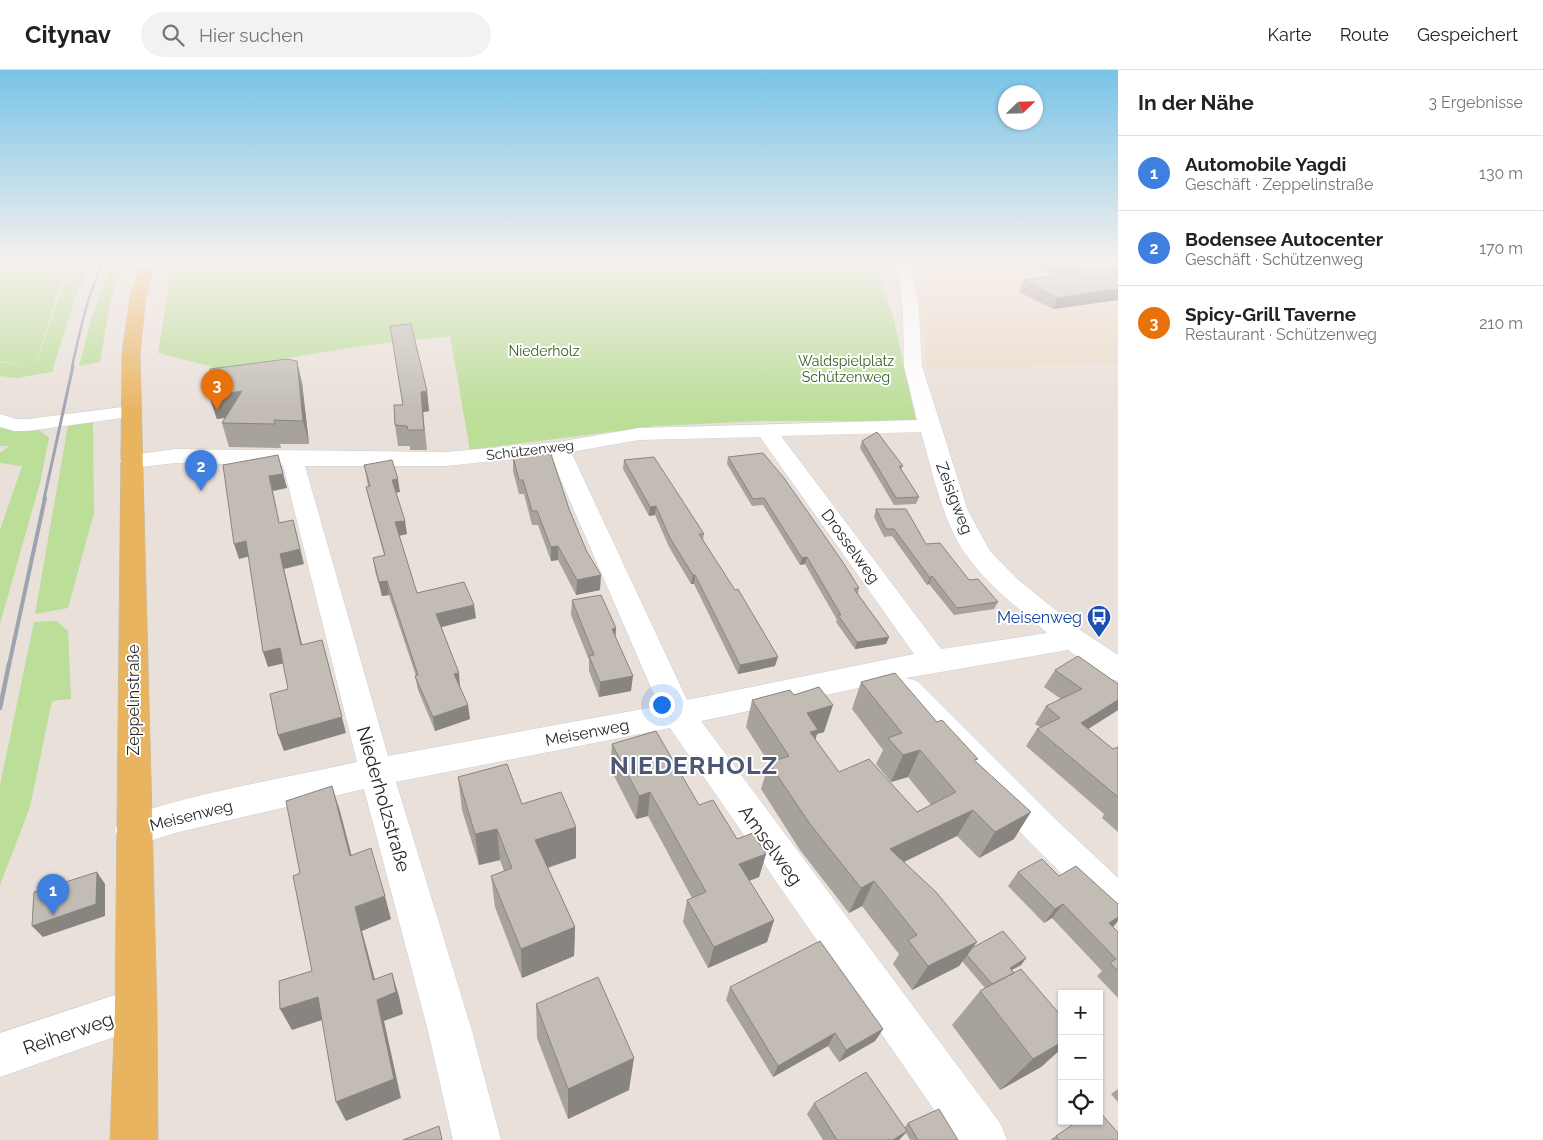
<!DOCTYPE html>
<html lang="de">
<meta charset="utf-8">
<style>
:root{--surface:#fff;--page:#f2f2f2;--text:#222;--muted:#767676;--line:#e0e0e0;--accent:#407cf0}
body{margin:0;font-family:Raleway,sans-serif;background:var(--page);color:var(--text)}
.controls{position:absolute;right:15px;bottom:15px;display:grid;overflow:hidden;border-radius:0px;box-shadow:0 1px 4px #0004}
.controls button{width:45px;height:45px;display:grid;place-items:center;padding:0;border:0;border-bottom:1px solid var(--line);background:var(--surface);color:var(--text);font:25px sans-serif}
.compass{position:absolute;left:998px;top:15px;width:45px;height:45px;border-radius:50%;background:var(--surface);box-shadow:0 1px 4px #0004;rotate:67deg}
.you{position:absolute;left:661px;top:634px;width:18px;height:18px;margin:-12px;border:4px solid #fff;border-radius:50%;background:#1a73e8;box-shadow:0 0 0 8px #1a73e833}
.badge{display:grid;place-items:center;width:32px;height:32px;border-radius:50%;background:var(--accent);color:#fff;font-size:16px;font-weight:700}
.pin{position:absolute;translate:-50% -41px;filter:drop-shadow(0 1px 2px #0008)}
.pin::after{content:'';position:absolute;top:26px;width:18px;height:15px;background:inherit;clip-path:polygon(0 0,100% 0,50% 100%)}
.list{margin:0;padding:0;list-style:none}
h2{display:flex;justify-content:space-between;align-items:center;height:65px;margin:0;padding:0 20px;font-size:21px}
h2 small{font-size:16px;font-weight:400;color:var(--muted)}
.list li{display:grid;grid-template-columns:32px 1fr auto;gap:15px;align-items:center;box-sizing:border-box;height:75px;padding:0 20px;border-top:1px solid var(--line)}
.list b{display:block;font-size:19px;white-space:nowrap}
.list p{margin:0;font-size:16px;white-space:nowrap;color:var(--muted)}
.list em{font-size:16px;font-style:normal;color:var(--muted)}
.icon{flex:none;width:28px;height:28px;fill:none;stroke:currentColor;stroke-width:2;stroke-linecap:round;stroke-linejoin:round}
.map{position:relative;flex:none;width:1118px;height:1070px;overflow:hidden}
header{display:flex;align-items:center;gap:30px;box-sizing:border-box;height:70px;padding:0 25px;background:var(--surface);border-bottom:1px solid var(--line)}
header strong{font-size:24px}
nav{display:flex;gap:28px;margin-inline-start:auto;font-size:18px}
.search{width:350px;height:45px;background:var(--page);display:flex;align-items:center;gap:12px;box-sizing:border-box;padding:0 18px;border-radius:28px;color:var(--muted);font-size:19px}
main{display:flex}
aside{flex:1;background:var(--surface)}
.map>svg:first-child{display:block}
</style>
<header>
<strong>Citynav</strong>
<div class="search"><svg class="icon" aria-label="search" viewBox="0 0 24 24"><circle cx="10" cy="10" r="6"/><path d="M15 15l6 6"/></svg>Hier suchen</div>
<nav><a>Karte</a><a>Route</a><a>Gespeichert</a></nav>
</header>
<main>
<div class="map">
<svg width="1118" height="1070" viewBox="0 0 1118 1070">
<rect width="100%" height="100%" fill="#eae0da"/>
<path fill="#ebdbc9" d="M910,193H1118V293L927,300L921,233Z"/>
<path fill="#bbde98" d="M0,193H73L59,218L35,297L62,218L76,193H92L75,228L52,302L17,308L0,306V292L25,295L0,291Z
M112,193H126C109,217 106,263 100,292L79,296L92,247Z
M176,193H874L893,246L916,351H762L656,356L470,380L450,266L368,275L221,299L158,283L171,200Z
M93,351L94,443L68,538L35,544L68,355Z
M0,355L38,359L49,368L40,413L0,554V460L22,396L0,393V383L9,376H0Z
M56,551L68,561L71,629L52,631L30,737L0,815V715L34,552Z"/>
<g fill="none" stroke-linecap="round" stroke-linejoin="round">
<defs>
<path id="minor" d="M897,193H911L919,240L922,296L968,441L990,481L1017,509L1083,562L1118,585V611L1107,608L1068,580L906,608L917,611L1051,745L1118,808V851L1104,846L1025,767L895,627L891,619L895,611L906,608L701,651L1000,1053L1007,1070H955L670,658L396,712L472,961L501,1070H453L428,961L364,719L179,762L133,776L120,771L115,760L120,749C193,723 280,709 357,692L283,395L176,393L131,398L123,396L120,391L123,386L176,379L446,382L558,372L639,358L917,350L904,296L903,240ZM921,362C933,403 943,456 970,490C991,518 1021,540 1047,563L941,579L781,366ZM760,367L914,584L687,630L571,382L639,370ZM550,385L659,636L388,686L305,396H446Z
M130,336L137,338L140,342L137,346L28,361H14L0,357V344L16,349H28Z
M136,918L151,924L157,939L151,954L0,1007V963Z"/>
<path id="major" d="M141,193H155L146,226L140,284L157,939L158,1070H110L115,939L122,284L130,226Z"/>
</defs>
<use href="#minor" stroke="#c8ced9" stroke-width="1"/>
<use href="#major" stroke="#bebebe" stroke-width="1"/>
<use href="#minor" fill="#fff" fill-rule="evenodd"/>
<use href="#major" fill="#e9b460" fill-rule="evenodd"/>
<path stroke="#9da3b1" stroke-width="2.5" d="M72,297C80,261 87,226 103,193"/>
<path stroke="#9da3b1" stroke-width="3" d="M44,429L73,296"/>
<path stroke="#9da3b1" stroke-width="4" d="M9,595L45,428"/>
<path stroke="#9da3b1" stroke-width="4.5" d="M0,638L9,594"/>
</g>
<path fill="#a7a29c" d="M1029,193H1118V230L1053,239L1019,222L1024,210L1056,206Z
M393,275L427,321L429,341L423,342L427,380H410V376H398L395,355L403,335Z
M302,313L309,374H280L281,378L229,377L222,353L225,348L217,349L209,326Z
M862,371L903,396L901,400L919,427L916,434L894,435L860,378Z
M513,387L569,439L600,520L576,525L558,490L551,491L538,455H532L524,424H519L513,401Z
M728,387L859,518L858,524L889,567L886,574L855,579L836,552L837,550L805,494L800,495L763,435L752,436L727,394Z
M624,390L704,464L703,470L775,596L738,604L694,514H691L669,477L655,445L649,446L623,399Z
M364,395L400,422H396L407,464L399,466L417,523L476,548L441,557L470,649L435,661L418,620L415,606H416L389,525L382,526L375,501L373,488L384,485L369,430L366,417L368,416Z
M876,439L926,474L969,510L998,532L994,539L954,545L929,514L927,515L892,466L884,467L874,447Z
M572,530L616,558L615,566L631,621L599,627L589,601V590L571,545Z
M1055,600L1118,614V640L1088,659L1113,679L1118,677V762L1102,748L1104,744L1026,676L1037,659L1040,657L1035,654L1046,636L1061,629L1044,617Z
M861,612L937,652L976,692L1014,769L979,788L957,766L904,792L972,878L1026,888L1021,895L1012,900L1062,947V978L1041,997L1000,1020L952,955L980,921L985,918L962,891L959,896L912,920L893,894L899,884L862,836L849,843L800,780L761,719L769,693L746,657L752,630L824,662L817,664L815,670L839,702L917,742L931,735L908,707L891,712L876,694L883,680L852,639Z
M612,674L699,735L737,769L766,784L759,807L749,811L774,850L767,872L708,898L683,852L687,830L692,828L648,746L636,749L610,698Z
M458,707L522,734L576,788L548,798L575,857L574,886L522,908L495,837L491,806L504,801L500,790L479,795L462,740Z
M1018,802L1059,806L1118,862V928L1097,906L1102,901L1052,848L1044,853L1008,816Z
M730,917L883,959L875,971L839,992L828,976L773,1007L726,930Z
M536,934L629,1020L568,1049L537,968Z
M1118,1019V1032L1111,1024Z
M814,1033L905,1057L908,1053L958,1070H910L906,1063L899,1070H823L807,1044Z
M1056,1066L1118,1070H1050Z"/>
<path fill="#88847f" d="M1118,219V230L1053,239L1057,228Z
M297,291L302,313L309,374L303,351Z
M242,321L248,344L217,349L209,326Z
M427,321L429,341L423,342L427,380L421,322Z
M278,385L287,418L273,421L284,468L269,406Z
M398,409L400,422L394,423L392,410Z
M656,436L655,445L649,446L650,437Z
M293,450L304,494L284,499L306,591L301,575L280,484Z
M405,451L407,464L397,466L395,452Z
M246,471L251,486L239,489L234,474Z
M558,476V490L551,491V477Z
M807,487L805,494L800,495L802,488Z
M601,505L600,520L576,525L577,510Z
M693,505H695L694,514H691Z
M932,506L929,514L927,515L930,508Z
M387,511L389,525L382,526L379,512Z
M474,535L476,548L438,558L436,544Z
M616,558L615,573L612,559Z
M889,567L886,574L855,579L857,572Z
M322,570L346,663L284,681L278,665Z
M280,578L285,593L268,597L263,582Z
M778,587L775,596L738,604L740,595Z
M459,603L460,617L455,618L454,604Z
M633,606L631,621L599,627L600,612Z
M1118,630V640L1069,671L1081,653Z
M468,635L470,649L435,661L433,647Z
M833,635L824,662L817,664L810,687L807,643Z
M920,680L908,707L891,712L903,685Z
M332,716L340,741L358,810L350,786Z
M650,722L648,746L636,749L639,726Z
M973,740L957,766L877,805L890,779Z
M1031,742L1014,769L979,788L995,762Z
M576,757V788L536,801L535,770Z
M497,759L500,790L479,795L475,764Z
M766,784L759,807L733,817L739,794Z
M97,802L105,814V846L43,867L32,856Z
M874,811L862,836L849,843L861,818Z
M385,826L391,849L362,861L380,928L392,903L399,926L403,944L384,951L401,1028L346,1051L336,1032L377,930L373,910L355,837Z
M1063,834L1052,848L1044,853L1055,839Z
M1118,847V851L1114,856L1097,866L1109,853Z
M774,850L767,872L708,898L714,877Z
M575,857L574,886L522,908L521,879Z
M977,872L959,896L912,920L928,896Z
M1026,888L1021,895L1004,904L1010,898Z
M318,927L328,948L292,960L280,939Z
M883,959L875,971L839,992L846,980Z
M835,963L828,976L773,1007L778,996Z
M1062,972V978L1041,997L1000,1020L1033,989Z
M634,988L629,1020L568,1049V1019Z
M907,1061L899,1070H893Z"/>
<path fill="#c2bcb5" stroke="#88847f" d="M1056,193H1118V219L1057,228L1024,210L1078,203Z
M411,254L427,321L421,322L424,360H408L407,356L395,355L394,335H403L390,256Z
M287,289L297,291L303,351L274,350L275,354L222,353L242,321L209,326L210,299Z
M877,362L903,396H899L919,427L896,428L862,371Z
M763,383L784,408L842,491L859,518L854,519L889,567L857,572L838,545H841L807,487L802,488L764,428L753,429L728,387Z
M551,384L569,439L587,482L601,505L577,510L558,476L551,477L537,441H532L523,410H519L513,387Z
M278,385L283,404L269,406L279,453L293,450L300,479L280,484L301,575L322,570L342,647L278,665L270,624L288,619L280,578L263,582L246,471L234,474L223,395Z
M654,387L704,464H699L735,520L738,519L778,587L740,595L695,505H693L670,468L656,436L650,437L624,390Z
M392,390L398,409L392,410L405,451L395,452L417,523L464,512L474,535L436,544L459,603L454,604L468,635L433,647L415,606L418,605L387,511L379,512L373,488L385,485L366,417L370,416L364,395Z
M876,439H906L926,474L940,473L969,510L978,509L998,532L957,538L932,506L930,508L894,459H886Z
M601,525L616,558L612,559L633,606L600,612L589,586L594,585L572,530Z
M1078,586L1118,614V630L1081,653L1113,679L1118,677V727L1037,659L1060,648L1046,636L1082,619L1055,600Z
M895,603L937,652L942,650L978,689L974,690L1031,742L995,762L973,740L890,779L936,822L977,872L928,896L908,870L917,865L874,811L861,818L810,754L769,693L789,686L752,630L790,620L794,625L819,617L833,635L807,643L818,660L810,662L839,702L869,689L917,742L956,722L920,680L903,685L888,668L902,663L861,612Z
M656,661L699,735L713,730L737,769L753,763L766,784L739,794L774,850L714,877L687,830L706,822L650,722L639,726L612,674Z
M507,694L522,734L561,722L576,757L535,770L575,857L521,879L491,806L512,798L497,759L475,764L458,707Z
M332,716L350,786L371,778L385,826L355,837L373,910L392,903L396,922L377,930L394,1009L336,1032L318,927L280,939L279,911L312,901L293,806L300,803L286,731Z
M1042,789L1059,806L1076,796L1118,834V847L1109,853L1118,862V901L1110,893L1116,889L1063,834L1055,839L1018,802Z
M97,802L96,834L32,856L34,822Z
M1003,861L1026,888L1010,898L1014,903L992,914L967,885L972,878Z
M820,871L883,959L846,980L835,963L778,996L730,917Z
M1021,899L1062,947V972L1033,989L980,921Z
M598,907L634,988L568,1019L536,934Z
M866,1002L907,1061L893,1070H837L814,1033Z
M939,1039L958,1070H918L908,1053Z
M1099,1041L1118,1063V1070H1059L1056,1066L1078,1051H1099Z
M439,1056L442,1070H403Z"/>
<linearGradient id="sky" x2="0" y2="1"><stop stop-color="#78c3e8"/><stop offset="0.56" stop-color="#f6f1ee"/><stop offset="1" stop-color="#f6f1ee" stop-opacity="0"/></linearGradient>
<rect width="1118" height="342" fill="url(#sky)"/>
<defs>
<symbol id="bus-pin" viewBox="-11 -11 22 30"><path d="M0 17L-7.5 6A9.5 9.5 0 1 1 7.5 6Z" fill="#1a4fb4" stroke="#fff"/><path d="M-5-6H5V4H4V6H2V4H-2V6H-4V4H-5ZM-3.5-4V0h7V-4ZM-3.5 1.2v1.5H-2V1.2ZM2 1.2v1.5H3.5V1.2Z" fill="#fff"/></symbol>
</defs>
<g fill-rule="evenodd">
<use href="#bus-pin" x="1085" y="533" width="28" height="38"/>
</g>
<g text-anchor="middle" stroke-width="4" stroke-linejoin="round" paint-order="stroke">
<g font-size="14" fill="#35601d" stroke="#fff">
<text x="544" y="286">Niederholz</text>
<text x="846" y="296">Waldspielplatz<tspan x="846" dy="16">Schützenweg</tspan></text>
</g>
<g font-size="14" fill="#282828" stroke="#fff">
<text transform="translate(530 380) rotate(-7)" y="5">Schützenweg</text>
</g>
<g font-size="16" fill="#282828" stroke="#fff">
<text transform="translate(955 428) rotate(69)" y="6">Zeisigweg</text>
<text transform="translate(851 476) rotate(54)" y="6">Drosselweg</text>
<text transform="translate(133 630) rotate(-90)" y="6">Zeppelinstraße</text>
<text transform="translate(587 662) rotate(-11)" y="6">Meisenweg</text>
<text transform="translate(191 745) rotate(-14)" y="6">Meisenweg</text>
</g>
<g font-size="16" fill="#164399" stroke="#fff" text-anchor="end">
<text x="1082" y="553">Meisenweg</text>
</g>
<g font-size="19" fill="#282828" stroke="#fff">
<text transform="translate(384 729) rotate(74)" y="7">Niederholzstraße</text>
<text transform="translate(771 775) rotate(54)" y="7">Amselweg</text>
<text transform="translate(68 963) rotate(-19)" y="7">Reiherweg</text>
</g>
<g font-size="25" font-weight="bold" letter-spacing="1" fill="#4b5975" stroke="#fff">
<text x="694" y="704">NIEDERHOLZ</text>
</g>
</g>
</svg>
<div class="controls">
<button>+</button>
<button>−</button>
<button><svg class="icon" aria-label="locate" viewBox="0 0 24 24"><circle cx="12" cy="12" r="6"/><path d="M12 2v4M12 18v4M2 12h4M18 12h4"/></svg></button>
</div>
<svg class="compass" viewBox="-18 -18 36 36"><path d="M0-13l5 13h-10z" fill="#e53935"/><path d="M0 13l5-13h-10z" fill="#767676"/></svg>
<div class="you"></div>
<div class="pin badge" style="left:53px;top:845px;background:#3f7fe0">1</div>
<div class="pin badge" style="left:201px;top:421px;background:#3f7fe0">2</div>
<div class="pin badge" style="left:217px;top:340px;background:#e8710a">3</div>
</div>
<aside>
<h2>In der Nähe<small>3 Ergebnisse</small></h2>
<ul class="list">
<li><span class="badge" style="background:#3f7fe0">1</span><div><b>Automobile Yagdi</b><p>Geschäft · Zeppelinstraße</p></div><em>130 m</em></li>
<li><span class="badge" style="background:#3f7fe0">2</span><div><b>Bodensee Autocenter</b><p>Geschäft · Schützenweg</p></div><em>170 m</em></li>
<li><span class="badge" style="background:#e8710a">3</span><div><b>Spicy-Grill Taverne</b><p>Restaurant · Schützenweg</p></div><em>210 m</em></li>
</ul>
</aside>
</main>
